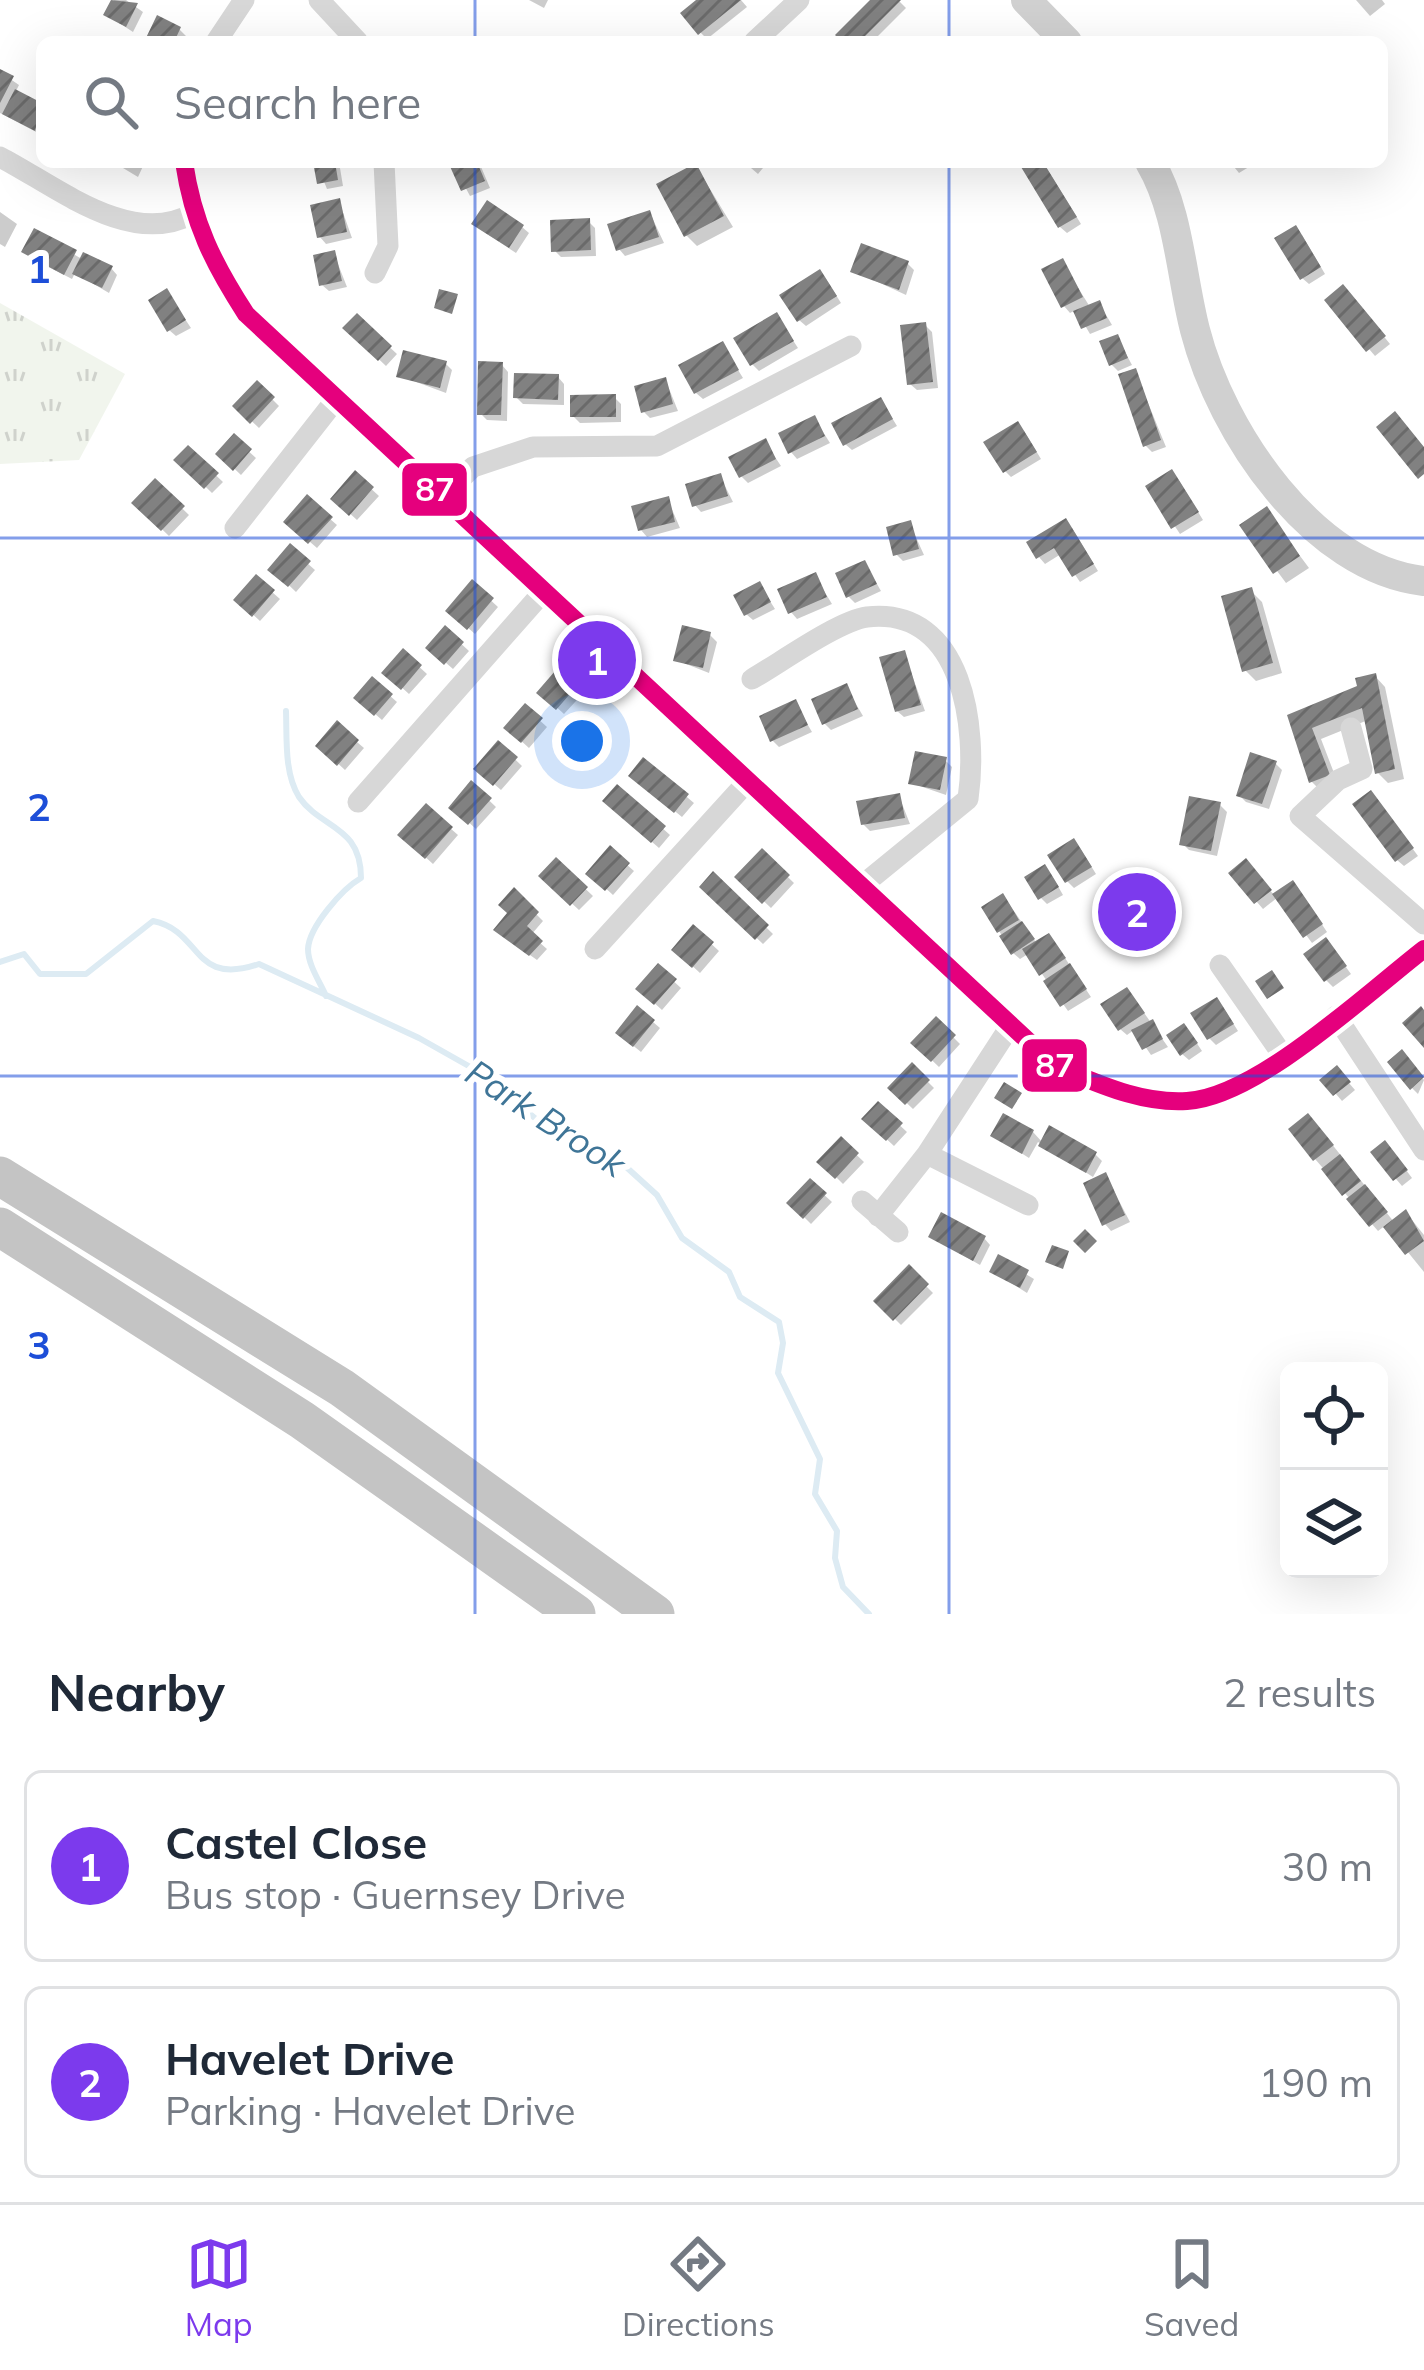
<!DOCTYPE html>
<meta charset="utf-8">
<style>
:root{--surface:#fff;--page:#f6f6f7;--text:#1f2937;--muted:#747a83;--line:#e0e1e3;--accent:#7c3aed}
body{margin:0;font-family:Mulish,sans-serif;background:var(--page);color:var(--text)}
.controls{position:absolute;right:36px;bottom:36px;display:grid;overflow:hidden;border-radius:18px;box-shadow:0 12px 48px #0002}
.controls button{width:108px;height:108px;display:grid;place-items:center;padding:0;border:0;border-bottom:3px solid var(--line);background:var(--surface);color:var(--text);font:60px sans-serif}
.you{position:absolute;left:582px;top:741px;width:42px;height:42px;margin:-30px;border:9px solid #fff;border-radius:50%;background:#1a73e8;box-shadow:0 0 0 18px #1a73e833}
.badge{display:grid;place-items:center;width:78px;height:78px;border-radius:50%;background:var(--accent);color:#fff;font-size:39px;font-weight:700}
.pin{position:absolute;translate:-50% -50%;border:6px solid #fff;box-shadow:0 3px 12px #0006}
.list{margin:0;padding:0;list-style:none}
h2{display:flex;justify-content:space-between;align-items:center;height:156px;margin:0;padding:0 48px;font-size:51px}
h2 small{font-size:39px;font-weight:400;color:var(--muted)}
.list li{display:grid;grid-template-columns:78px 1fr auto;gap:36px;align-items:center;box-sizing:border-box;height:192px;margin:0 24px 24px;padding:0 24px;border:3px solid var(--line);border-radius:18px}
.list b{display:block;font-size:45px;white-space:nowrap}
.list p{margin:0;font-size:39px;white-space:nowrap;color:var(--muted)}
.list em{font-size:39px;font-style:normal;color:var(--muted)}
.icon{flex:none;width:66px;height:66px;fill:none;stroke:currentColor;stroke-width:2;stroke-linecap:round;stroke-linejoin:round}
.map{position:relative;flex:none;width:1424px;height:1614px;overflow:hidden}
.search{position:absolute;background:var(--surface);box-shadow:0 12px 48px #0002;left:36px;right:36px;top:36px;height:132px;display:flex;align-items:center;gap:30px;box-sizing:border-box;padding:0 42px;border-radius:18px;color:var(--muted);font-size:45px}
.sheet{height:588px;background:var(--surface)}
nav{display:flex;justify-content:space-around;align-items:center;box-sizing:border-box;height:168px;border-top:3px solid var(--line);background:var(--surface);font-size:33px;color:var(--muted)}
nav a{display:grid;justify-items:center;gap:6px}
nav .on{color:var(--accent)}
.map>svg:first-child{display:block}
</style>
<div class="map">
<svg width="1424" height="1614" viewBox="0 0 1424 1614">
<defs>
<pattern id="park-tufts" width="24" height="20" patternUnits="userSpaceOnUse" patternTransform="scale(3)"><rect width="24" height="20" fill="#f1f5ed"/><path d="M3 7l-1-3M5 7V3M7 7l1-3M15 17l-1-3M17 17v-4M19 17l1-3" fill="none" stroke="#cfd2cc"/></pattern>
<pattern id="building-hatch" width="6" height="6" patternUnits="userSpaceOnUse" patternTransform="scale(3)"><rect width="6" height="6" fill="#818181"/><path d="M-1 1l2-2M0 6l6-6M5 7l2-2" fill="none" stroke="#6a6a6a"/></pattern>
</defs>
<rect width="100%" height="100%" fill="#fff"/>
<path fill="url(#park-tufts)" d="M0,303L125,374L79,460L0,464Z"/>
<path fill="#0003" d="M114,0H126L143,12L133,32L107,15Z
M529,0H548L544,8Z
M701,0H741L747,7L707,39L701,33Z
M874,0H898L906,8L872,42H846Z
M1356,0H1382L1385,4L1370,16Z
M179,29L186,36L183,42L149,39Z
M0,72L19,85L15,93L42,107V135L0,113Z
M113,162H145L138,177Z
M316,162H339L343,186L327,189Z
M452,162H479L490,188L470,196Z
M744,162H768L758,174Z
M1021,162H1043L1081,224L1067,233L1060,227Z
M1230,162H1257L1239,173Z
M696,166L733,227L697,246L686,235Z
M339,201L352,238L326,244L320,237Z
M0,212L17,224L5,247L0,244Z
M650,213L664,243L625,256L619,249Z
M588,221L595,228L596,256L561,257L554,250Z
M522,227L529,233L516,253L481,230Z
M35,232L82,259L111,268L117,275L109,293L75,273L72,279L31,258L25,252Z
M1302,235L1325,274L1309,284L1302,278Z
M334,254L347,287L329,291L322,285Z
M1062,262L1090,307L1099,303L1112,325L1090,334L1076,310L1070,313L1064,306Z
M908,264L914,270L906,295L854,271Z
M826,279L841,303L806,326L799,320Z
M167,292L191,328L176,336L169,330Z
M1350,295L1390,344L1375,356L1328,301Z
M777,316L798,348L759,371L752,364Z
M357,317L397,354L386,366L346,328Z
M925,325L932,332L938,388L917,390L910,384Z
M1117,337L1132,365L1118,371L1111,364Z
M722,344L743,378L703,399L696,393Z
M445,363L452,370L446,393L400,376Z
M502,365L508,372L507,421L487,420L480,413Z
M1135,371L1166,447L1152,452L1145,445Z
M558,377L564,384V405L523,404L516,397Z
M666,381L678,411L650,418L643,411Z
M257,384L279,406L259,428L236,406Z
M614,397L621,404V422L580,423L573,416Z
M881,400L897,426L852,450L845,444Z
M815,419L830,443L797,459L791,452Z
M1024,431L1041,459L1011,477L1005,471Z
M234,438L256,458L241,475L219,454Z
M765,442L781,466L748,483L741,476Z
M188,449L223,482L212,493L178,460Z
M355,474L379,496L357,520L334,499Z
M720,476L733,502L701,512L695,505Z
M1178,479L1203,520L1180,534L1149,487Z
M155,482L189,515L169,536L135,503Z
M307,499L337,525L317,548L287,522Z
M668,500L680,528L647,537L641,530Z
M1266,510L1309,568L1286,583L1243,525Z
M910,524L924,555L903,561L896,554Z
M1072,528L1098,571L1080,582L1061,554L1045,564L1039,557Z
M290,548L315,570L296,592L272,569Z
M865,563L881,591L855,603L849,597Z
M815,576L832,604L797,619L791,612Z
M256,578L280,599L260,621L237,600Z
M473,584L498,607L475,634L449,611Z
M760,585L775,609L753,620L746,614Z
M1251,591L1262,602L1282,673L1256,681L1245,670Z
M445,629L469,651L453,669L429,648Z
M710,635L717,642L709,673L676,660Z
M403,652L427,674L409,694L386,673Z
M904,653L925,711L904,717L897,711Z
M562,667L587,689L564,714L540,692Z
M1375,676L1385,687L1404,779L1388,783L1378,773L1368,720L1321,739L1339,786L1322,792L1312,782L1290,717L1360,688Z
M372,680L397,702L382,720L357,698Z
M846,687L863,716L831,730L824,723Z
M795,703L812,732L779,747L773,741Z
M525,707L547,727L529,748L507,728Z
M337,725L364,748L345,770L319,746Z
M499,744L522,766L501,790L477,769Z
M945,760L952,767L946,795L911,783Z
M644,761L694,803L682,817L639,782Z
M1275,763L1282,770L1269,809L1246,802L1239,795Z
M472,784L496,807L476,829L452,807Z
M618,788L670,835L659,848L613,808Z
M899,796L910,824L870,831L863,824Z
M1377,800L1418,856L1404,866L1397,860Z
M1220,805L1227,812L1217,856L1189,850L1183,844Z
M426,807L458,835L433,864L401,835Z
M1080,848L1096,874L1074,888L1067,881Z
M610,850L634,871L613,895L589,873Z
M762,852L794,883L771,908L738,877Z
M556,861L593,896L579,910L542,876Z
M1252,869L1275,896L1299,890L1327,932L1312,943L1278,897L1263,909L1232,873Z
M1051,874L1063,895L1047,904L1041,898Z
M713,876L773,934L763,944L703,887Z
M514,892L543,921L531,935L547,949L537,960L503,936Z
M1009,904L1037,944L1055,943L1091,997L1068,1011L1028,954L1020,959L1013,953L999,931Z
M694,928L719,951L700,973L675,950Z
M1332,948L1351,974L1333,987L1326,980Z
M658,967L681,988L662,1010L639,989Z
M1133,997L1168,1047L1151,1055L1134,1030L1127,1035L1120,1029Z
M1223,1007L1238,1031L1216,1045L1209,1038Z
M936,1020L960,1044L939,1067L914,1043Z
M653,1022L660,1028L641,1052L625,1039Z
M1190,1033L1202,1051L1189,1060L1182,1054Z
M1408,1060L1424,1080L1418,1094L1412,1088Z
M912,1066L934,1088L913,1109L891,1088Z
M1337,1069L1355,1090L1342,1101L1324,1080Z
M878,1105L907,1132L894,1146L865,1119Z
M1315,1123L1394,1222L1412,1220L1424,1235V1272L1386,1225L1378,1231L1315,1159Z
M1033,1132L1043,1143L1095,1154L1102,1161L1093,1177L1038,1142L1029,1158L994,1136Z
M841,1140L864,1162L843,1184L821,1162Z
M1392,1151L1412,1178L1402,1186L1374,1153Z
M1106,1176L1130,1222L1111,1231L1105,1224Z
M810,1182L832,1202L811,1224L790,1203Z
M931,1237L984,1238L990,1245L980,1265Z
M999,1258L1034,1279L1027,1293L992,1271Z
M909,1269L933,1293L901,1325L877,1301Z"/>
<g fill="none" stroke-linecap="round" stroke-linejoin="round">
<path stroke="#ddebf3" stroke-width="6" d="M286,711C287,738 284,773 299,797C321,829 361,825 361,878C342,889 309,927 308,949C308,965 320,982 326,996
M0,962L24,954L40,974H86L153,921C203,931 191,987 259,964L419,1038L481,1073L542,1124L594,1152L613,1155L657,1195L682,1238L729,1272L740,1297L779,1322L783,1343L778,1373L820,1459L815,1494L837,1531L835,1558L843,1587L869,1614"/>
</g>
<path fill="url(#building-hatch)" d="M111,0L138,3L126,27L103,15Z
M696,0H741L698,35L680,13Z
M870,0H901L859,42H842L835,35Z
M157,15L181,27L174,42L145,40Z
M0,69L14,76L0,103Z
M15,89L42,103L35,131L2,114Z
M313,162H335L338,180L317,184Z
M448,162H477L485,181L461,191Z
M1018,162H1043L1077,217L1058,228Z
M696,163L724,216L684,237L656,184Z
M340,198L347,232L317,238L310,205Z
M487,200L524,225L509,248L471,224Z
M650,210L659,237L616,251L607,224Z
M590,218L591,250L551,252L550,220Z
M1296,225L1321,267L1300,280L1274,238Z
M34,228L77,250L64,275L21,252Z
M861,243L909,261L899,290L850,272Z
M335,250L342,281L319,286L313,255Z
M83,252L113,266L102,288L72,274Z
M1063,258L1083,297L1061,308L1041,269Z
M820,269L837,296L797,322L779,295Z
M1343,284L1386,336L1366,352L1324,300Z
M167,288L186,320L167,332L148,300Z
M439,289L458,294L452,314L434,308Z
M1100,300L1107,318L1081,329L1073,311Z
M777,312L794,341L750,366L733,338Z
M357,313L392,346L378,361L342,328Z
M926,322L933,382L907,385L900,325Z
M1118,334L1128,358L1109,366L1099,341Z
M723,341L739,370L694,394L678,365Z
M403,350L447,361L440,388L396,377Z
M478,361L503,362L501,415H477Z
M1136,368L1161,440L1143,447L1118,374Z
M514,373L559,374L558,400L513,398Z
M666,377L673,404L641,413L634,386Z
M257,380L275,397L250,424L232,406Z
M616,394V417H570V395Z
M881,397L893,419L843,446L831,423Z
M1395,411L1424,447V474L1418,479L1376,427Z
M815,415L825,436L788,454L778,433Z
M1018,421L1037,452L1003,473L983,442Z
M234,433L252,449L233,471L215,454Z
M766,438L776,459L739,478L728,457Z
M188,445L219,473L204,489L173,460Z
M1172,469L1199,512L1171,529L1145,486Z
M355,470L374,487L349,516L330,499Z
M721,473L728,496L692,507L685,484Z
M155,478L185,506L161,531L131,503Z
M307,494L333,517L308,544L283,522Z
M669,496L675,522L638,531L631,506Z
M1267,506L1300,556L1273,574L1239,525Z
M1066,518L1094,564L1072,577L1054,548L1036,559L1026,542Z
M911,520L919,549L893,556L886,527Z
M290,543L311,561L288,587L267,570Z
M865,560L877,584L846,598L835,573Z
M816,572L827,597L788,614L777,589Z
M256,574L275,590L252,617L233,600Z
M472,579L494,598L467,630L445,611Z
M760,581L771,602L744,616L733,595Z
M1252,587L1273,663L1242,672L1221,596Z
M445,625L464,642L444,665L425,648Z
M682,625L711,632L703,668L673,661Z
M403,648L422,665L401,690L381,673Z
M905,650L921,705L895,712L879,657Z
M562,663L582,680L556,710L536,693Z
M1376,673L1395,769L1375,774L1362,708L1312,728L1330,775L1309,783L1287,715L1357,686L1355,678Z
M372,676L393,694L374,716L353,698Z
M847,683L858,709L822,725L811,699Z
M796,699L808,725L770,742L759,716Z
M525,703L543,718L521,743L503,728Z
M337,720L359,740L337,766L315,746Z
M498,740L518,757L493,786L473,769Z
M915,751L947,757L940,790L908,784Z
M1250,752L1277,761L1262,804L1236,796Z
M643,757L689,794L674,813L628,776Z
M471,780L492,798L468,825L448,808Z
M617,784L666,826L651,843L602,801Z
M1371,790L1414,848L1395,862L1352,804Z
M900,793L905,818L861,825L856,801Z
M1189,796L1221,802L1211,851L1179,845Z
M426,803L453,827L425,859L397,835Z
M1074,838L1092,867L1065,883L1047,855Z
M610,845L630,863L605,891L585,874Z
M762,848L790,875L762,904L734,877Z
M556,857L588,887L570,906L538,876Z
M1246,858L1272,890L1254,904L1228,873Z
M1045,864L1059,887L1038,900L1024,877Z
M713,871L769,925L755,940L699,887Z
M1293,880L1323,924L1303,938L1272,894Z
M514,887L539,912L527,926L543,941L529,956L493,930L507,913L498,905Z
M1003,893L1019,920L997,933L981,907Z
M1022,921L1035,939L1011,955L999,936Z
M693,924L714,942L692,968L671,950Z
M1049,933L1066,958L1039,976L1022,949Z
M1326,937L1347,966L1324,982L1303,954Z
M658,963L677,979L654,1005L635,989Z
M1070,963L1087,989L1060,1007L1043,981Z
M1272,970L1284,988L1267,999L1255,981Z
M1127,987L1145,1013L1118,1031L1100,1004Z
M1217,997L1234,1024L1207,1040L1190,1013Z
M637,1005L655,1020L633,1047L615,1033Z
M1421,1006L1424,1010V1048L1402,1023Z
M936,1016L956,1035L931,1062L910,1043Z
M1153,1019L1163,1039L1142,1050L1131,1030Z
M1184,1023L1198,1043L1180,1056L1166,1035Z
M1402,1049L1424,1077L1410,1090L1387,1062Z
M912,1062L930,1080L905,1105L887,1088Z
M1337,1065L1351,1082L1333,1096L1319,1080Z
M1004,1082L1022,1093L1012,1109L994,1098Z
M878,1101L903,1123L886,1141L861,1119Z
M1003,1113L1034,1130L1022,1154L990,1136Z
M1308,1113L1334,1145L1313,1161L1288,1129Z
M1049,1125L1097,1152L1086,1173L1038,1146Z
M841,1136L859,1153L835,1179L816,1162Z
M1385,1140L1408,1170L1393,1181L1370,1152Z
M1340,1154L1361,1181L1342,1196L1321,1169Z
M1106,1172L1125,1215L1102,1226L1083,1183Z
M810,1178L827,1193L803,1219L786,1203Z
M1365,1184L1388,1212L1369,1227L1346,1199Z
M1406,1209L1424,1241L1405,1255L1383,1227Z
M941,1212L986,1236L973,1261L928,1237Z
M1085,1229L1097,1241L1085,1253L1073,1241Z
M1052,1245L1069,1251L1063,1269L1045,1262Z
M998,1254L1029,1270L1020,1288L989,1272Z
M909,1264L929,1284L893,1321L873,1301Z"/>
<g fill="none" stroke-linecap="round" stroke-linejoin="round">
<path stroke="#d7d7d7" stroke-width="21" d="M319,0L358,42
M216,42L244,0
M754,42L799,0
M0,157C56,186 130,248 192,214
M184,162C193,223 213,263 246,314L1055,1066C1097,1083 1140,1104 1187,1101C1257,1097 1367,993 1424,949
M375,273L388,246L384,162
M442,497L473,467L533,447L657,446L851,346
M235,528L337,398
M752,679C780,663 838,621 867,617C964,606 978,730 968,799L859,888
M1351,728L1362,769L1338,780L1300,816L1424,924
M358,802L543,592
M595,949L747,782
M1220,965L1284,1057
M1336,1016L1424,1150
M927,1154L1028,1205
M862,1201L898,1232
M878,1216L927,1154L1009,1028"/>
<path stroke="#d0d0d0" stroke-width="30" d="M1026,0L1067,42
M1150,162C1179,211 1181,276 1195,330C1221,432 1313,569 1424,581"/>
<path stroke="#c4c4c4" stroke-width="39" d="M0,1176L342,1388L655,1614
M0,1227L302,1420L576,1614"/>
<defs>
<path id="bus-1" d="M184,162C193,223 213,263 246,314L1055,1066C1097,1083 1140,1104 1187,1101C1257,1097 1367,993 1424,949"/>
</defs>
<use href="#bus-1" stroke="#fff" stroke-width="27"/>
<use href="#bus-1" stroke="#e5007d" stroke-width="18"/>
</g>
<path fill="none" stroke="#1d4ed8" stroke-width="3" stroke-opacity="0.55" d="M475,0V42M949,0V42M475,162V1614M949,162V1614M0,538H1424M0,1076H1424"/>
<g text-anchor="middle" stroke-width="12" stroke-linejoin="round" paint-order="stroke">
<g font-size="36" font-style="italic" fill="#3f7597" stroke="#fff">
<text transform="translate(546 1118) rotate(33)" y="13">Park Brook</text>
</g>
</g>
<g font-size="39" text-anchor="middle" font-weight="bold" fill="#1d4ed8" stroke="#fff" stroke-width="12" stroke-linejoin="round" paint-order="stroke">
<text x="39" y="283">1</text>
<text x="39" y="821">2</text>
<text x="39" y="1359">3</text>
</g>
<g stroke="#fff" stroke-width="4.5">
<rect x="400" y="461" width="69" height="57" rx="12" fill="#e5007d"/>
<rect x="1020" y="1037" width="69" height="57" rx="12" fill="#e5007d"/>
</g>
<g font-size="33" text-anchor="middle" font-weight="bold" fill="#fff">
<text x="435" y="501">87</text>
<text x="1055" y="1077">87</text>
</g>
</svg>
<div class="controls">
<button><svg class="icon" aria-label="locate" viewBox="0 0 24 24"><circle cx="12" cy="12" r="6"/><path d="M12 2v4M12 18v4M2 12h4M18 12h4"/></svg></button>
<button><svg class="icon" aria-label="layers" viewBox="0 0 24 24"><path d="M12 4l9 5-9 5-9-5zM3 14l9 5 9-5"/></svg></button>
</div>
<div class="you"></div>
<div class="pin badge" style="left:597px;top:660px">1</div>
<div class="pin badge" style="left:1137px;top:912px">2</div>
<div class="search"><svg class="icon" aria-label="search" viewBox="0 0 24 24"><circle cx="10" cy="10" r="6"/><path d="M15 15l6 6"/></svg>Search here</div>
</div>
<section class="sheet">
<h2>Nearby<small>2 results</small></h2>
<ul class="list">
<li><span class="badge">1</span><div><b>Castel Close</b><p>Bus stop · Guernsey Drive</p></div><em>30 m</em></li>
<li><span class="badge">2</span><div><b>Havelet Drive</b><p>Parking · Havelet Drive</p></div><em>190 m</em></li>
</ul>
</section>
<nav>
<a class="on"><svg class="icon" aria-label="map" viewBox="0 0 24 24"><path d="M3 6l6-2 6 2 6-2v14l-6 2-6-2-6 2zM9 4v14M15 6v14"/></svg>Map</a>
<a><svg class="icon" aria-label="directions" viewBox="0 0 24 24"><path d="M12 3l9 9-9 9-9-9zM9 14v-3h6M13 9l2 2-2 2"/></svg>Directions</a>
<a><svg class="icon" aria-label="saved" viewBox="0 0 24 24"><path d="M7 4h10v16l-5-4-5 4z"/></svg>Saved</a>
</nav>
